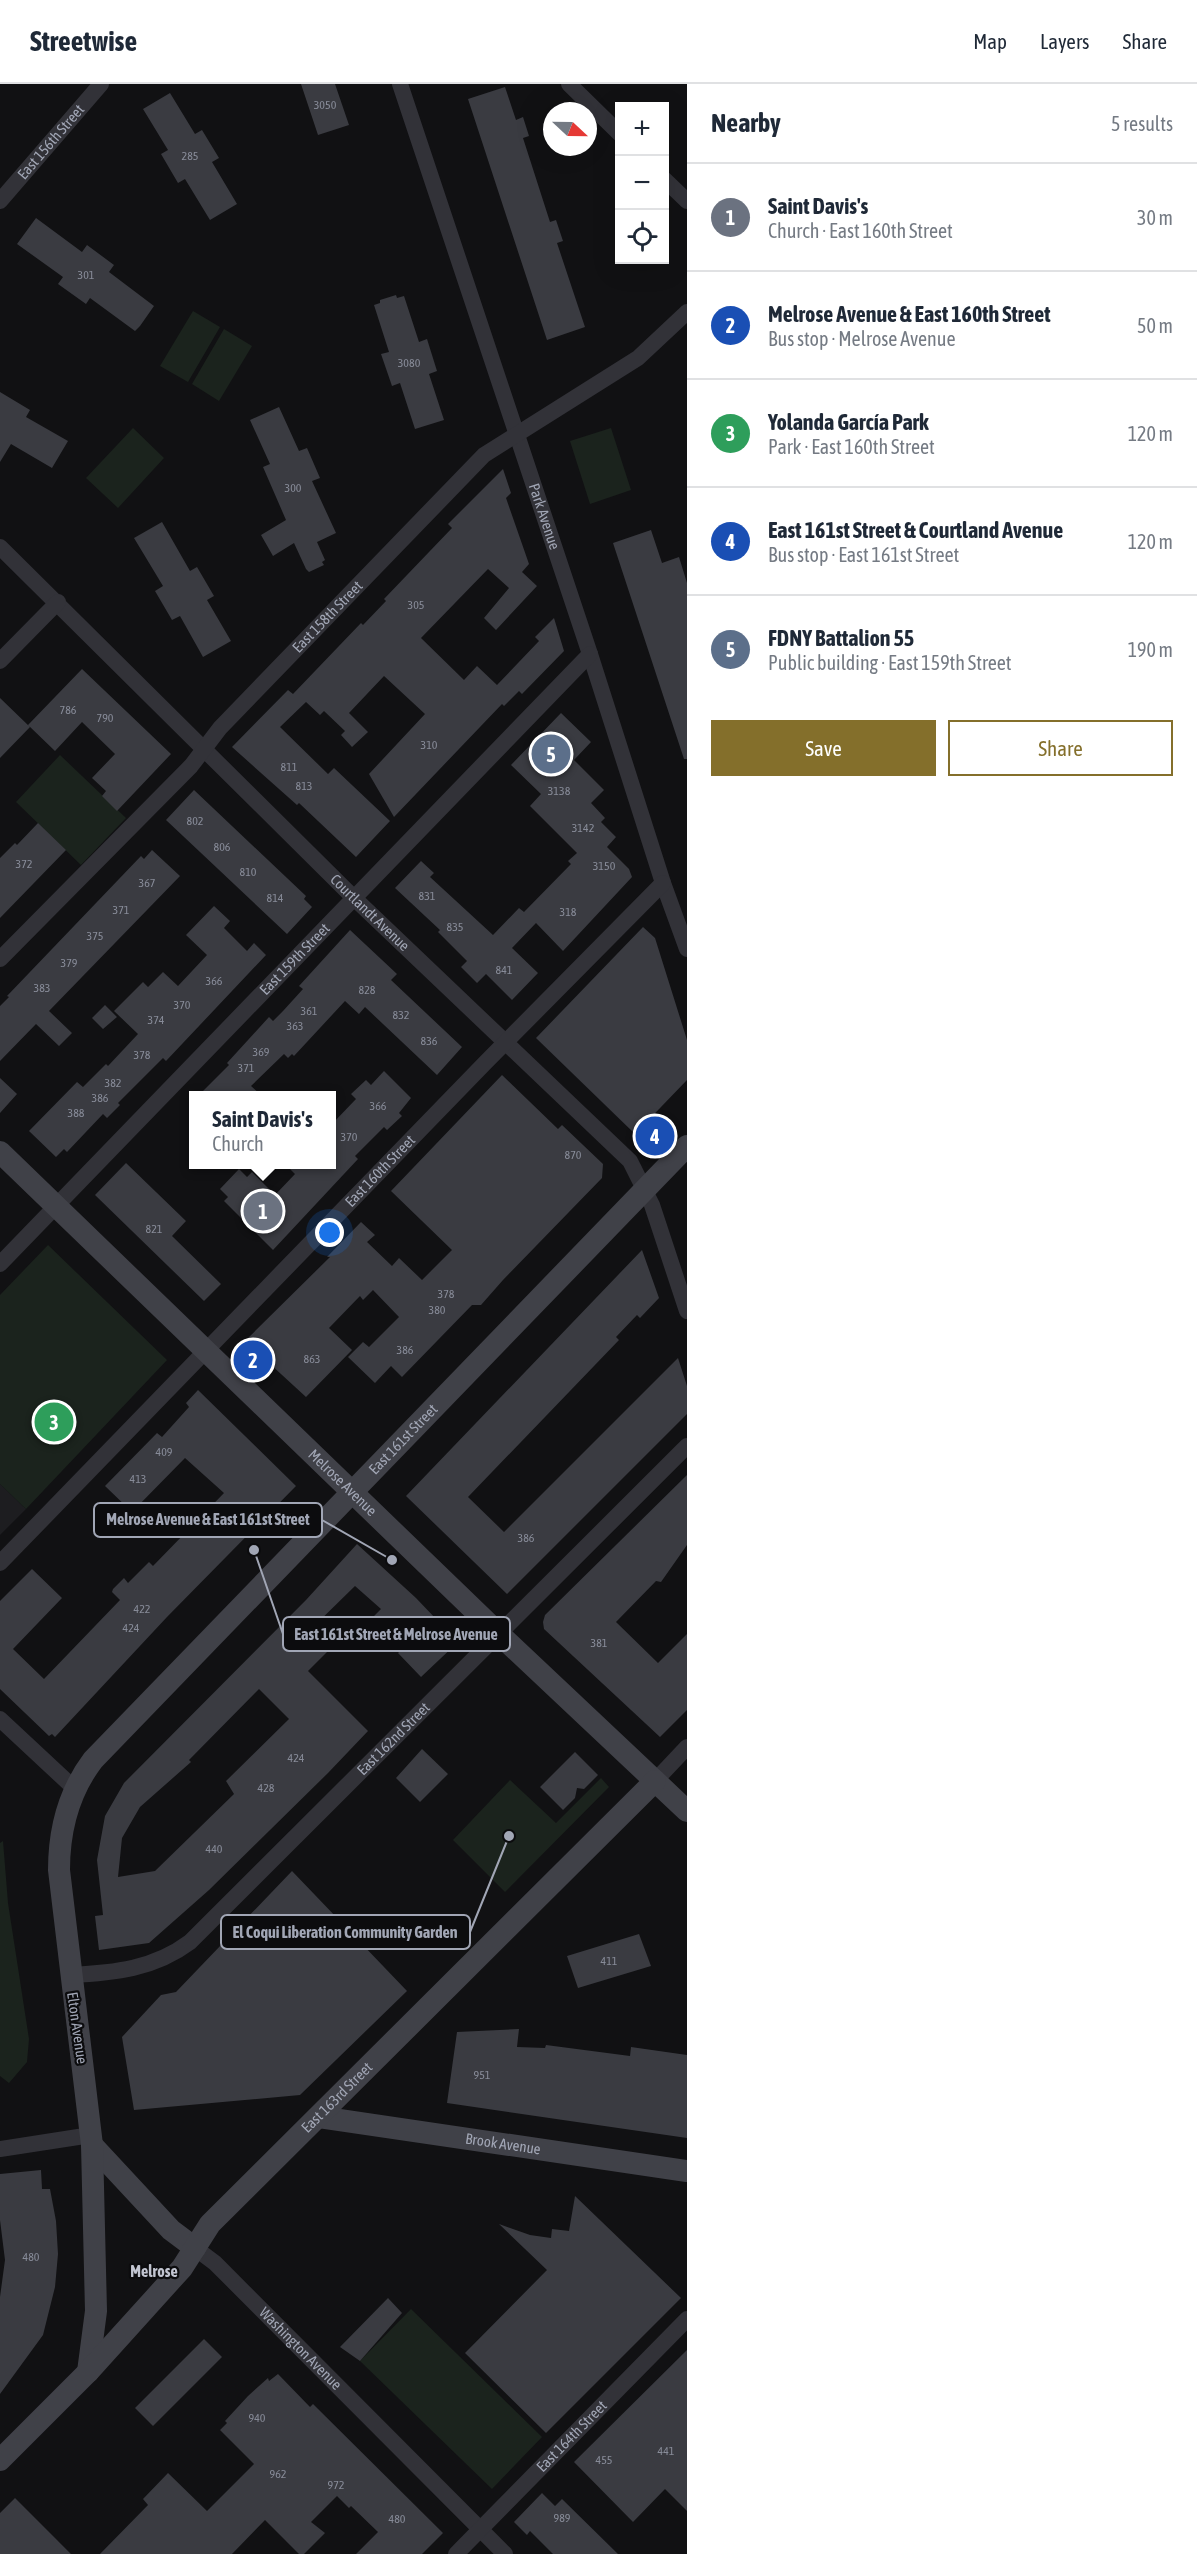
<!DOCTYPE html>
<meta charset="utf-8">
<style>
:root{--surface:#fff;--page:#f6f6f7;--text:#1f2937;--muted:#747a83;--line:#e0e1e3;--accent:#846f2b}
body{margin:0;font-family:"Asap Condensed",sans-serif;background:var(--page);color:var(--text)}
.controls{position:absolute;right:18px;top:18px;display:grid;overflow:hidden;border-radius:0px;box-shadow:0 6px 24px #0002}
.controls button{width:54px;height:54px;display:grid;place-items:center;padding:0;border:0;border-bottom:2px solid var(--line);background:var(--surface);color:var(--text);font:30px sans-serif}
.compass{position:absolute;left:543px;top:18px;width:54px;height:54px;border-radius:50%;background:var(--surface);box-shadow:0 6px 24px #0002;rotate:112deg}
.you{position:absolute;left:330px;top:1149px;width:21px;height:21px;margin:-15px;border:4px solid #fff;border-radius:50%;background:#1a73e8;box-shadow:0 0 0 9px #1a73e833}
.badge{display:grid;place-items:center;width:39px;height:39px;border-radius:50%;background:var(--accent);color:#fff;font-size:20px;font-weight:700}
.pin{position:absolute;translate:-50% -50%;border:3px solid #fff;box-shadow:0 2px 6px #0006}
.popup{position:absolute;left:189px;top:1007px;width:147px;height:78px;box-sizing:border-box;display:grid;place-content:center;border-radius:0px;background:var(--surface);filter:drop-shadow(0 2px 4px #0005);font-size:20px;white-space:nowrap;color:var(--muted)}
.popup b{font-size:22px;color:var(--text)}
.popup::after{content:'';position:absolute;left:50%;top:100%;margin-left:-12px;border:12px solid transparent;border-top-color:var(--surface)}
.list{margin:0;padding:0;list-style:none}
h2{display:flex;justify-content:space-between;align-items:center;height:78px;margin:0;padding:0 24px;font-size:26px}
h2 small{font-size:20px;font-weight:400;color:var(--muted)}
.list li{display:grid;grid-template-columns:39px 1fr auto;gap:18px;align-items:center;box-sizing:border-box;height:108px;padding:0 24px;border-top:2px solid var(--line)}
.list b{display:block;font-size:22px;white-space:nowrap}
.list p{margin:0;font-size:20px;white-space:nowrap;color:var(--muted)}
.list em{font-size:20px;font-style:normal;color:var(--muted)}
.actions{display:flex;gap:12px;padding:18px 24px}
.actions a{flex:1;padding:14px 0;border:2px solid var(--accent);border-radius:0px;text-align:center;font-size:21px;color:var(--accent)}
.actions .main{background:var(--accent);color:#fff}
.icon{flex:none;width:33px;height:33px;fill:none;stroke:currentColor;stroke-width:2;stroke-linecap:round;stroke-linejoin:round}
.map{position:relative;flex:none;width:687px;height:2470px;overflow:hidden}
header{display:flex;align-items:center;gap:36px;box-sizing:border-box;height:84px;padding:0 30px;background:var(--surface);border-bottom:2px solid var(--line)}
header strong{font-size:28px}
nav{display:flex;gap:33px;margin-inline-start:auto;font-size:21px}
main{display:flex}
aside{flex:1;background:var(--surface)}
.map>svg:first-child{display:block}
</style>
<header>
<strong>Streetwise</strong>
<nav><a>Map</a><a>Layers</a><a>Share</a></nav>
</header>
<main>
<div class="map">
<svg width="687" height="2470" viewBox="0 0 687 2470">
<rect width="100%" height="100%" fill="#111113"/>
<path fill="#1d1d20" d="M0,1400L26,1425L0,1451Z"/>
<path fill="#1b231d" d="M193,227L220,243L188,298L160,282Z
M224,245L252,262L219,317L192,300Z
M133,344L164,374L118,424L86,394Z
M611,344L631,406L590,420L570,357Z
M60,671L126,734L81,781L16,718Z
M48,1161L167,1276L26,1425L0,1400V1211Z
M601,1694L609,1703L505,1808L453,1756L510,1696L556,1739Z
M3,1757L8,1819L29,1955L27,1978L9,1999L0,1992V1759Z
M411,2225L542,2353L492,2405L360,2277Z"/>
<path fill="#3a3b41" fill-rule="evenodd" d="M301,0H335L349,41L318,51Z
M505,3L516,36L523,33L529,52L523,54L550,138L556,136L563,157L557,159L585,243L547,256L468,15Z
M170,9L195,50L202,46L219,74L212,78L237,120L210,136L185,95L178,99L161,70L168,66L143,25Z
M36,134L82,168L87,161L114,181L109,188L154,222L140,242L135,247L90,214L86,220L58,200L63,193L17,160Z
M396,211L397,214L404,212L419,258L427,255L437,287L429,290L444,336L415,345L400,299L392,302L381,270L389,268L374,221L380,219V216Z
M0,308L30,326L26,333L68,357L52,384L11,360L0,378Z
M279,323L299,367L307,364L320,394L312,397L336,449L317,458L325,476L322,478L324,481L309,488L306,485L294,459L273,472L261,451L286,436L263,383L270,380L250,336Z
M503,385L511,409L506,414L529,480L522,488L537,502L496,546L484,534L509,504L488,485L421,554L464,596L477,582L497,601L539,557L535,553L554,534L564,567L522,610L519,607L504,622L502,620L394,733L369,690L425,630L384,592L349,629L368,648L352,663L341,651L345,647L324,627L320,631L306,618L280,643L328,690L334,684L390,737L356,773L299,719L297,721L232,663L288,606L293,610L361,539L363,541L386,517L384,515L452,444L448,440Z
M162,438L190,487L197,483L214,512L207,516L231,557L203,573L180,532L172,536L155,507L163,502L134,454Z
M651,446L662,479L679,473L687,499V675H684L613,459Z
M82,585L171,670L117,727L102,712L106,707L92,694L115,670L82,638L55,667L28,641Z
M0,614L30,643L0,674Z
M561,629L591,658L574,676L604,706L591,719L605,734L601,738L616,753L607,763L629,785L632,793L563,867L536,839L512,864L538,889L512,916L486,890L477,899L461,883L467,877L438,848L440,846L395,804L421,777L434,789L430,793L493,851L519,824L524,828L571,780L568,777L577,769L530,722L541,710L511,681Z
M194,706L306,812L304,815L312,823L287,850L166,736Z
M38,739L66,766L0,834V774L15,759L17,761Z
M152,766L180,792L49,927L72,949L59,962L36,940L0,977V922L9,913L7,912L141,772L144,775Z
M214,822L230,837L224,844L247,867L254,859L266,871L166,977L163,974L118,1019L120,1021L107,1034L103,1030L67,1068L64,1065L56,1073L29,1047L77,998L83,1003L106,980L108,982L138,950L114,927L143,898L148,903L163,888L178,902L207,871L186,851Z
M643,843L655,854L687,956V996L635,1050L536,954Z
M350,846L397,890L391,896L462,963L437,991L365,923L359,930L345,917L294,972L292,970L288,974L284,970L251,1002L261,1011H199L229,981L227,979L269,933L273,937L283,927L303,905L299,902Z
M105,921L117,933L103,945L92,934Z
M384,987L411,1014L399,1029L402,1032L387,1046L384,1043L355,1072L358,1075L273,1166L224,1117L228,1113L220,1105L239,1085L247,1093L252,1088L275,1111L295,1090L285,1080H332V1040L356,1015L351,1010L366,996L371,1001Z
M502,991L558,1045L562,1041L603,1080L602,1094L503,1196L481,1221H472L402,1293L391,1282L375,1299L348,1273L363,1258L369,1263L399,1233L373,1206L363,1216L360,1212L329,1244L352,1266L306,1313L245,1257L330,1173H327L361,1138L375,1151L367,1158L392,1182L399,1174L422,1196L452,1166L391,1107Z
M0,994L17,1010L0,1029Z
M126,1079L186,1137L172,1152L221,1200L204,1217L95,1111Z
M642,1166L659,1214L640,1234L637,1231L616,1253L619,1256L468,1413L504,1448L678,1274L687,1302V1330L507,1510L406,1412Z
M198,1306L296,1402L167,1533L55,1653L52,1650L49,1652L0,1605V1517L32,1485L62,1514L13,1565L44,1595L120,1516L112,1508L113,1505L124,1494L128,1499L149,1478L153,1482L224,1409L185,1374L132,1428L105,1402L157,1349L162,1353L189,1323L186,1319Z
M687,1391V1461L661,1498L656,1497L616,1538L658,1579L687,1550V1626L660,1653L544,1545L543,1538L545,1531Z
M357,1460L416,1514L458,1558L421,1593L398,1569L401,1566L371,1535L381,1525L355,1502L307,1549L327,1568L308,1587L368,1647L328,1689L209,1806L149,1859L99,1866L95,1832L103,1831L97,1776L105,1732L124,1699L306,1516ZM259,1605L289,1635L226,1697L234,1710L155,1787L118,1793L122,1754L140,1723L191,1678L189,1676Z
M422,1665L448,1690L420,1718L396,1694Z
M575,1668L598,1691L584,1705L577,1704L575,1714L563,1726L540,1703Z
M292,1787L407,1907L300,2011L134,2026L122,1953L161,1911L176,1908Z
M639,1850L651,1882L578,1904L567,1872Z
M519,1945L517,1963L545,1964L546,1961L630,1972L631,1963L687,1971V2054L447,2019L457,1948Z
M41,2086L42,2105H50L56,2137L58,2170L55,2203L43,2251L0,2310V2213L5,2176L0,2136V2090Z
M575,2112L681,2214L546,2349L465,2269L547,2186L499,2140L530,2151L551,2154L552,2145L569,2147Z
M388,2214L402,2229L360,2277L340,2263Z
M204,2255L222,2273L153,2342L135,2324Z
M687,2266V2427L665,2405L633,2438L574,2378Z
M278,2290L310,2323L313,2320L443,2449L422,2470H356L378,2448L351,2422L349,2424L337,2412L311,2438L325,2449L304,2470H299L265,2436L232,2470H100L148,2421L143,2415L168,2389L207,2427L254,2380L220,2346L227,2339L225,2337L248,2312L268,2294L269,2297Z
M542,2409L555,2422L562,2415L618,2470H553L530,2447L527,2451L514,2438Z
M15,2414L71,2470H0V2429Z"/>
<g fill="none" stroke-linecap="round" stroke-linejoin="round">
<g stroke="#323238" stroke-width="16">
<path id="s1" d="M400,0L590,570L663,799L687,865"/>
<path d="M569,0L620,50"/>
<path d="M664,95L687,117"/>
<path id="s2" d="M0,117L101,0"/>
<path id="s3" d="M0,463L354,814L630,1077L652,1121L687,1227"/>
<path d="M0,577L58,518"/>
<path id="s4" d="M0,875L191,682L220,644L484,371L638,274L687,228"/>
<path id="s5" d="M0,1180L590,570"/>
<path id="s6" d="M0,1479L484,980L663,799"/>
<path d="M0,1635L75,1705"/>
<path d="M655,1697L687,1663"/>
<path id="s7" d="M70,1891C114,1889 154,1885 190,1858L687,1362"/>
<path d="M0,2065L91,2051"/>
<path id="s8" d="M195,2164L215,2179L505,2470"/>
<path id="s9" d="M456,2470L687,2235"/>
</g>
<g stroke="#404148" stroke-width="22">
<path id="s10" d="M0,1068L498,1549L687,1727"/>
<path id="s11" d="M319,2033L687,2087"/>
<path d="M92,2061L171,2146L195,2164"/>
<path id="s12" d="M88,2288L96,2227L92,2061L59,1786C59,1746 68,1709 93,1676L687,1062"/>
<path id="s13" d="M0,2376L88,2288L182,2184L210,2140L655,1697"/>
</g>
</g>
<g text-anchor="middle" stroke-width="4.5" stroke-linejoin="round" paint-order="stroke">
<g font-size="12" fill="#878b98">
<text x="325" y="25">3050</text>
<text x="190" y="76">285</text>
<text x="86" y="195">301</text>
<text x="409" y="283">3080</text>
<text x="293" y="408">300</text>
<text x="416" y="525">305</text>
<text x="68" y="630">786</text>
<text x="105" y="638">790</text>
<text x="429" y="665">310</text>
<text x="289" y="687">811</text>
<text x="304" y="706">813</text>
<text x="559" y="711">3138</text>
<text x="195" y="741">802</text>
<text x="583" y="748">3142</text>
<text x="222" y="767">806</text>
<text x="24" y="784">372</text>
<text x="604" y="786">3150</text>
<text x="248" y="792">810</text>
<text x="147" y="803">367</text>
<text x="427" y="816">831</text>
<text x="275" y="818">814</text>
<text x="121" y="830">371</text>
<text x="568" y="832">318</text>
<text x="455" y="847">835</text>
<text x="95" y="856">375</text>
<text x="69" y="883">379</text>
<text x="504" y="890">841</text>
<text x="214" y="901">366</text>
<text x="42" y="908">383</text>
<text x="367" y="910">828</text>
<text x="182" y="925">370</text>
<text x="309" y="931">361</text>
<text x="401" y="935">832</text>
<text x="156" y="940">374</text>
<text x="295" y="946">363</text>
<text x="429" y="961">836</text>
<text x="261" y="972">369</text>
<text x="142" y="975">378</text>
<text x="246" y="988">371</text>
<text x="113" y="1003">382</text>
<text x="100" y="1018">386</text>
<text x="378" y="1026">366</text>
<text x="76" y="1033">388</text>
<text x="349" y="1057">370</text>
<text x="573" y="1075">870</text>
<text x="154" y="1149">821</text>
<text x="446" y="1214">378</text>
<text x="437" y="1230">380</text>
<text x="405" y="1270">386</text>
<text x="312" y="1279">863</text>
<text x="164" y="1372">409</text>
<text x="138" y="1399">413</text>
<text x="526" y="1458">386</text>
<text x="142" y="1529">422</text>
<text x="131" y="1548">424</text>
<text x="599" y="1563">381</text>
<text x="296" y="1678">424</text>
<text x="266" y="1708">428</text>
<text x="214" y="1769">440</text>
<text x="609" y="1881">411</text>
<text x="482" y="1995">951</text>
<text x="31" y="2177">480</text>
<text x="257" y="2338">940</text>
<text x="666" y="2371">441</text>
<text x="604" y="2380">455</text>
<text x="278" y="2394">962</text>
<text x="336" y="2405">972</text>
<text x="562" y="2438">989</text>
<text x="397" y="2439">480</text>
</g>
<g font-size="15" fill="#a1a6b5" stroke="#0c0c0e">
<text dy="5" stroke="none"><textPath href="#s2" startOffset="78">East 156th Street</textPath></text>
<text dy="5" stroke="none"><textPath href="#s1" startOffset="456">Park Avenue</textPath></text>
<text dy="5" stroke="none"><textPath href="#s4" startOffset="474">East 158th Street</textPath></text>
<text dy="5" stroke="none"><textPath href="#s3" startOffset="520">Courtlandt Avenue</textPath></text>
<text dy="5" stroke="none"><textPath href="#s5" startOffset="424">East 159th Street</textPath></text>
<text dy="5" stroke="none"><textPath href="#s6" startOffset="546">East 160th Street</textPath></text>
<text dy="5" stroke="none"><textPath href="#s12" startOffset="1068">East 161st Street</textPath></text>
<text dy="5" stroke="none"><textPath href="#s10" startOffset="476">Melrose Avenue</textPath></text>
<text dy="5" stroke="none"><textPath href="#s7" startOffset="414">East 162nd Street</textPath></text>
<text transform="translate(77 1944) rotate(82)" y="5">Elton Avenue</text>
<text dy="5" stroke="none"><textPath href="#s13" startOffset="496">East 163rd Street</textPath></text>
<text dy="5" stroke="none"><textPath href="#s11" startOffset="186">Brook Avenue</textPath></text>
<text dy="5" stroke="none"><textPath href="#s8" startOffset="146">Washington Avenue</textPath></text>
<text dy="5" stroke="none"><textPath href="#s9" startOffset="165">East 164th Street</textPath></text>
</g>
<g font-size="16" font-weight="bold" fill="#c2c5d1" stroke="#0c0c0e">
<text x="154" y="2193">Melrose</text>
</g>
</g>
<path fill="none" stroke="#a1a6b5" stroke-width="2" d="M392 1476L322 1436M254 1466L283 1550M509 1752L470 1848"/>
<g fill="#a1a6b5" stroke="#0c0c0e" stroke-width="2">
<circle cx="392" cy="1476" r="6"/>
<circle cx="254" cy="1466" r="6"/>
<circle cx="509" cy="1752" r="6"/>
</g>
<g fill="#0c0c0e" stroke="#a1a6b5" stroke-width="2">
<rect x="94" y="1419" width="228" height="34" rx="6"/>
<rect x="283" y="1533" width="227" height="34" rx="6"/>
<rect x="221" y="1831" width="249" height="34" rx="6"/>
</g>
<g font-size="16" text-anchor="middle" font-weight="bold" fill="#a1a6b5">
<text x="208" y="1441">Melrose Avenue &amp; East 161st Street</text>
<text x="396" y="1556">East 161st Street &amp; Melrose Avenue</text>
<text x="345" y="1854">El Coqui Liberation Community Garden</text>
</g>
</svg>
<div class="controls">
<button>+</button>
<button>−</button>
<button><svg class="icon" aria-label="locate" viewBox="0 0 24 24"><circle cx="12" cy="12" r="6"/><path d="M12 2v4M12 18v4M2 12h4M18 12h4"/></svg></button>
</div>
<svg class="compass" viewBox="-18 -18 36 36"><path d="M0-13l5 13h-10z" fill="#e53935"/><path d="M0 13l5-13h-10z" fill="#747a83"/></svg>
<div class="you"></div>
<div class="pin badge" style="left:263px;top:1127px;background:#6b7280">1</div>
<div class="popup"><b>Saint Davis's</b>Church</div>
<div class="pin badge" style="left:253px;top:1276px;background:#1a4fb4">2</div>
<div class="pin badge" style="left:54px;top:1338px;background:#2e9e5b">3</div>
<div class="pin badge" style="left:655px;top:1052px;background:#1a4fb4">4</div>
<div class="pin badge" style="left:551px;top:670px;background:#5c6f8a">5</div>
</div>
<aside>
<h2>Nearby<small>5 results</small></h2>
<ul class="list">
<li><span class="badge" style="background:#6b7280">1</span><div><b>Saint Davis's</b><p>Church · East 160th Street</p></div><em>30 m</em></li>
<li><span class="badge" style="background:#1a4fb4">2</span><div><b>Melrose Avenue &amp; East 160th Street</b><p>Bus stop · Melrose Avenue</p></div><em>50 m</em></li>
<li><span class="badge" style="background:#2e9e5b">3</span><div><b>Yolanda García Park</b><p>Park · East 160th Street</p></div><em>120 m</em></li>
<li><span class="badge" style="background:#1a4fb4">4</span><div><b>East 161st Street &amp; Courtland Avenue</b><p>Bus stop · East 161st Street</p></div><em>120 m</em></li>
<li><span class="badge" style="background:#5c6f8a">5</span><div><b>FDNY Battalion 55</b><p>Public building · East 159th Street</p></div><em>190 m</em></li>
</ul>
<div class="actions"><a class="main">Save</a><a>Share</a></div>
</aside>
</main>
